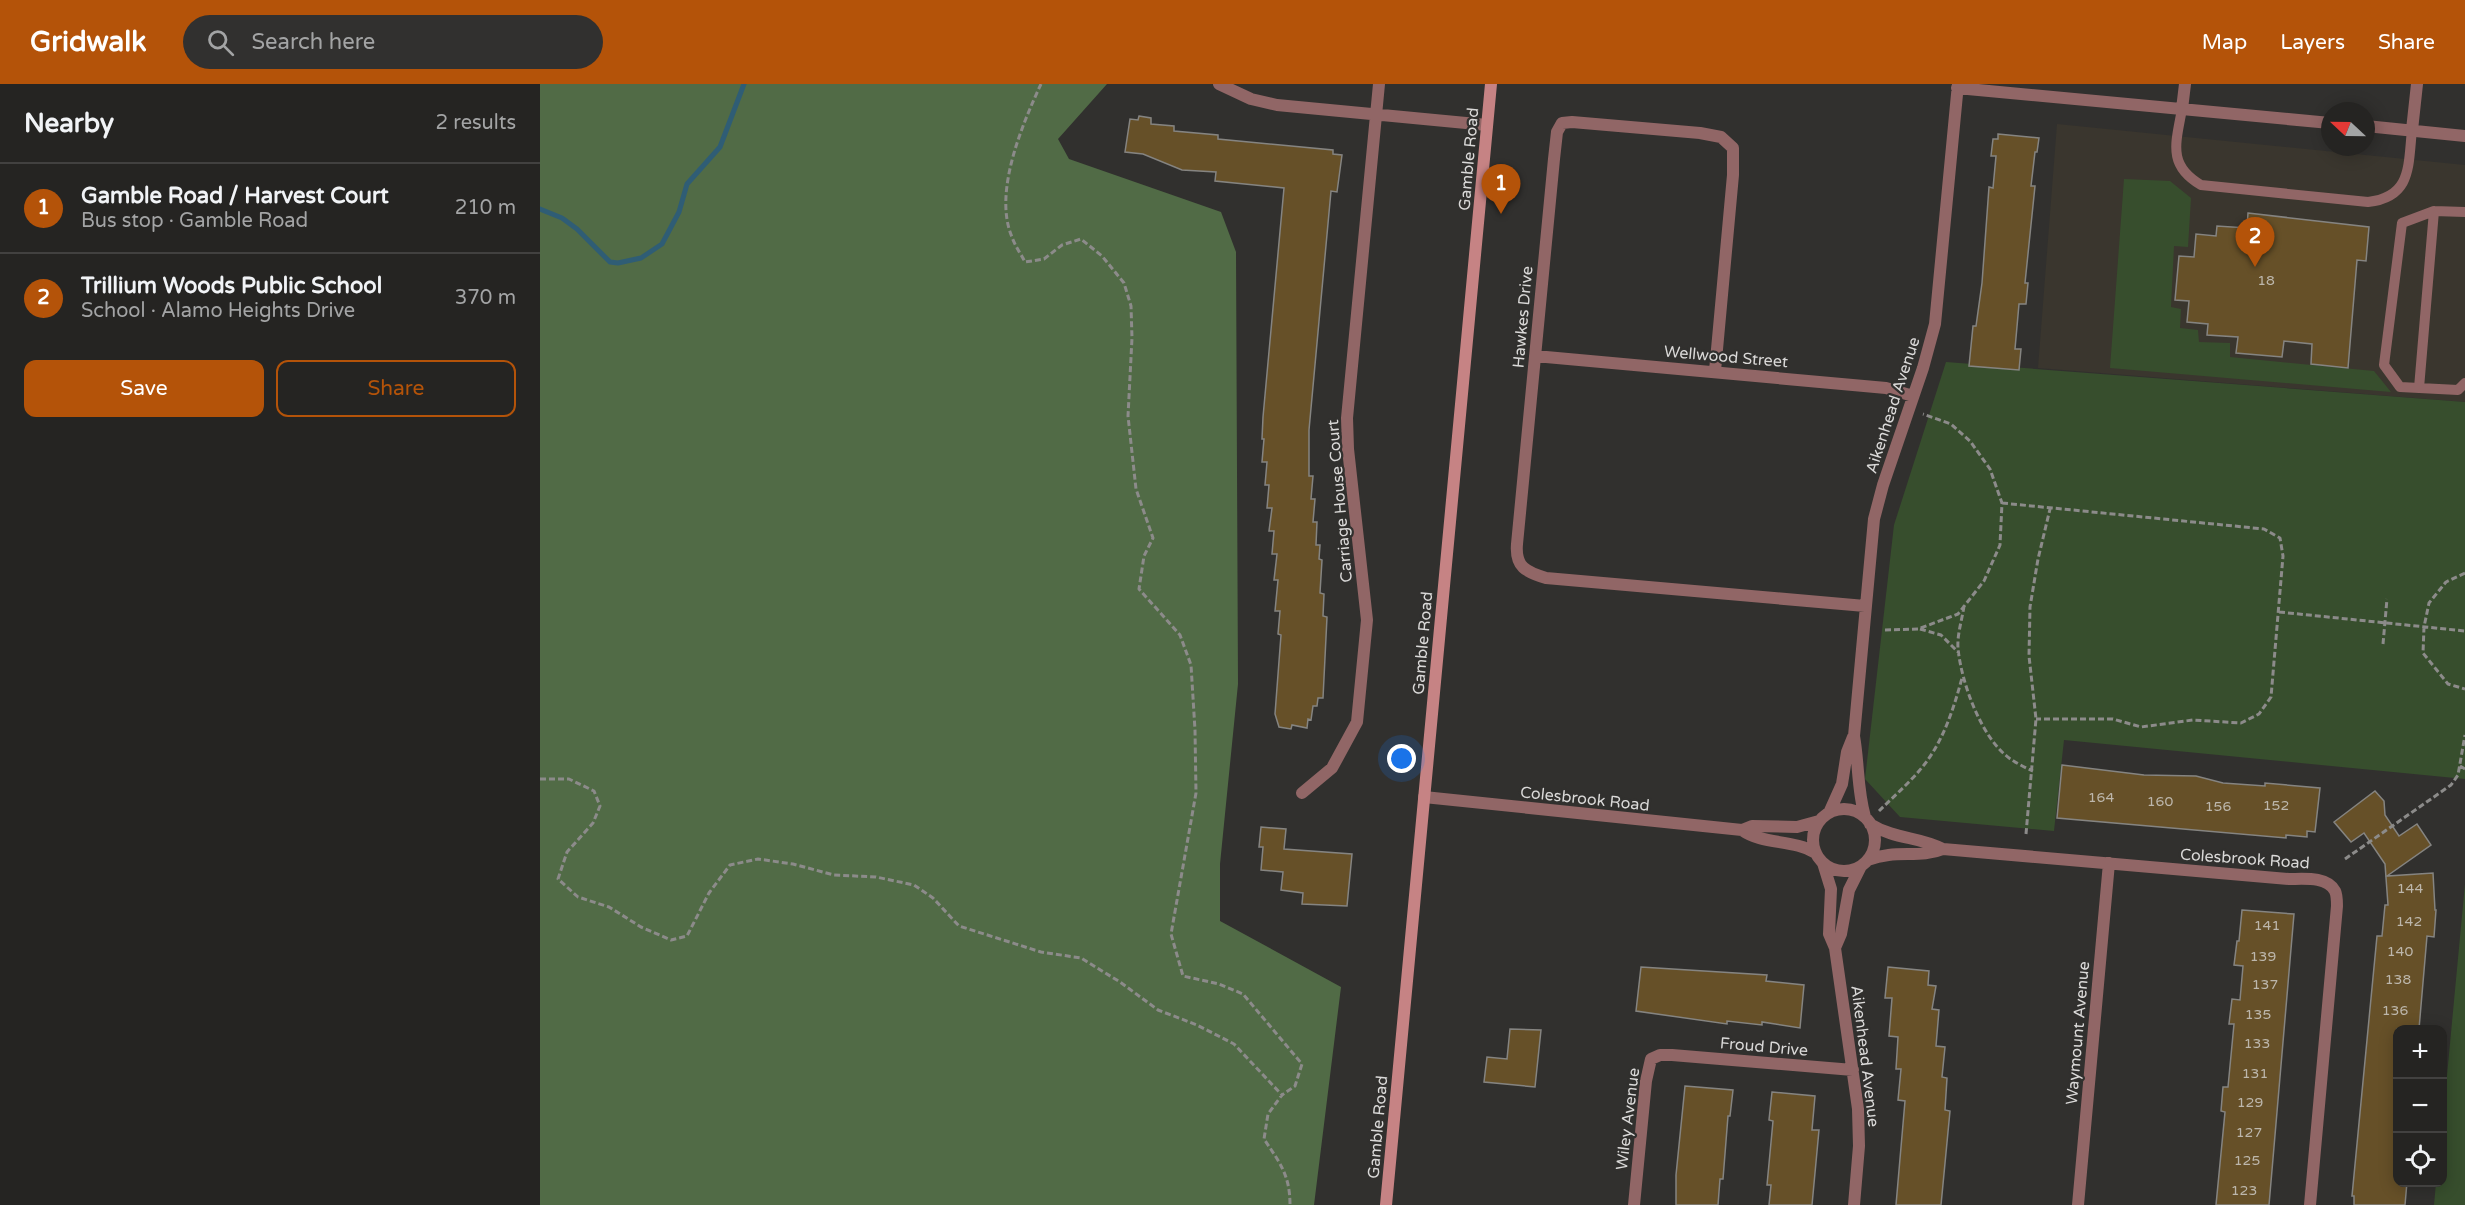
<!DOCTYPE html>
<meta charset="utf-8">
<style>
:root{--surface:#252422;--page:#31302f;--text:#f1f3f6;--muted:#a3a4a5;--line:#424140;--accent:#b45309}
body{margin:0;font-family:"Varela Round",sans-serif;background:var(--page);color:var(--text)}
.controls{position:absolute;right:18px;bottom:18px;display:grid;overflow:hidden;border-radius:12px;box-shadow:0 3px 15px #0003}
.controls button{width:54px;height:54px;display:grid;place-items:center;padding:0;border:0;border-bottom:2px solid var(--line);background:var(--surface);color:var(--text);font:30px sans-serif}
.compass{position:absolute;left:1781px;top:18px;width:54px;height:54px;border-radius:50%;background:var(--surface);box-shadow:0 3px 15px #0003;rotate:292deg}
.you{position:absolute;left:862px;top:675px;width:21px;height:21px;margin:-15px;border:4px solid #fff;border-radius:50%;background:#1a73e8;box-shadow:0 0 0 9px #1a73e833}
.badge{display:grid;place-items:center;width:39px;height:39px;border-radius:50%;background:var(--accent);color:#fff;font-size:20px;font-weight:700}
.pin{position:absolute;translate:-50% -50px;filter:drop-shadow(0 2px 3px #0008)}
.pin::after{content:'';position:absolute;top:32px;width:21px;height:18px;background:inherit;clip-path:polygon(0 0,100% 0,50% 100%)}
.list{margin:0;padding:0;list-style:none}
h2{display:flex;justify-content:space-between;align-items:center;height:78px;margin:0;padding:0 24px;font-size:26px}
h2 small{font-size:20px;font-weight:400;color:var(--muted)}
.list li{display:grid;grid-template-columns:39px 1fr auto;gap:18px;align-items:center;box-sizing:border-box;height:90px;padding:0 24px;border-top:2px solid var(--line)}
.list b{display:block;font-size:22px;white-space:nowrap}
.list p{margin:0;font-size:20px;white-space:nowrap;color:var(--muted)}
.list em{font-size:20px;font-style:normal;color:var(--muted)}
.actions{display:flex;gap:12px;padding:18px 24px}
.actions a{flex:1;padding:14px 0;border:2px solid var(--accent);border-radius:12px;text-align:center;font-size:21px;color:var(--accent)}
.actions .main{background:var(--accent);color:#fff}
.icon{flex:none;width:33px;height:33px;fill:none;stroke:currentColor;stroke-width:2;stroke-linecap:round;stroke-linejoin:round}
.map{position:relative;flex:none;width:1925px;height:1121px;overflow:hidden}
header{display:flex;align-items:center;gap:36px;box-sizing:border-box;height:84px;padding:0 30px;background:var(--accent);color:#fff}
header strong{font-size:28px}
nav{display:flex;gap:33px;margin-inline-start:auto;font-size:21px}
.search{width:420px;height:54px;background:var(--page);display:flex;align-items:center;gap:15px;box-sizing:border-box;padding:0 21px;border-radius:33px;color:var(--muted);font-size:22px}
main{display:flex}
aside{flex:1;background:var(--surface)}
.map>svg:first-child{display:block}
</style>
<header>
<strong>Gridwalk</strong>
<div class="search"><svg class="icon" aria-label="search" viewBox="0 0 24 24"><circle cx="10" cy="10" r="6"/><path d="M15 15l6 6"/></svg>Search here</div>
<nav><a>Map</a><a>Layers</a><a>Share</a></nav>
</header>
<main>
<aside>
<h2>Nearby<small>2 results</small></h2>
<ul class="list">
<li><span class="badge">1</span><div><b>Gamble Road / Harvest Court</b><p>Bus stop · Gamble Road</p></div><em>210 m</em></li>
<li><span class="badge">2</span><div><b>Trillium Woods Public School</b><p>School · Alamo Heights Drive</p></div><em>370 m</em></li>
</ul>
<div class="actions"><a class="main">Save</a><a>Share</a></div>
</aside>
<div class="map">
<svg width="1925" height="1121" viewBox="0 0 1925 1121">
<rect width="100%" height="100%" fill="#31302e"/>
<path fill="#3a362e" d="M1517,40L1925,81V318L1498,284Z"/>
<path fill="#374e2d" d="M1584,95L1630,97L1651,114L1648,163L1634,162L1631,223L1641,225L1640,244L1658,246L1659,258L1690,259V273L1834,287L1851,308L1570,284Z
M1406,278L1925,318V695L1524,656L1514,747L1360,733L1325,695L1354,441Z
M1925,800V1121H1894L1896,1099L1902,1098L1903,1034Z"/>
<path fill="#516b46" d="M0,0H567L518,55L529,75L681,128L696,168L698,600L680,780V837L801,903L774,1121H0Z"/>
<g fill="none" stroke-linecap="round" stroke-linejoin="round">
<path stroke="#2f5d75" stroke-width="5" d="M0,125L22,134L37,145L70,178L78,179L101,174L122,160L139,128L147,100L180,63L204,0"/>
</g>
<path fill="#665028" stroke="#858481" stroke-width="1.5" d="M599,32L611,34V40L634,42V47L678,51V55L793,66V70L802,71L797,108L791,107L769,346V392H773L771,415H775L773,438H777L776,461H780L779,475L782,476L780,509L784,510L783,532L787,533L783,614H778L777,622H773L771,636L768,635L767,644L752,641L751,645L739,643L735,630L741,551L738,550L740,527H735L738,496H734L737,470H732L734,447H729L732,424H727L729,401H725L727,378H722L724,355H722L723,333L744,104L675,97L676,88L642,86L603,70L585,68L590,35L598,36Z
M1458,50L1499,54L1497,68H1495L1491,102H1495L1485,199H1488L1486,220H1479L1475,265H1481L1479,286L1429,282L1433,242H1436L1442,199L1449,103L1453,104L1456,72H1451L1453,55H1458Z
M1708,129L1829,143L1826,177L1817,176L1808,284L1771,280L1772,260L1744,257L1742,273L1696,269L1698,253L1667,251L1668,240L1647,238L1649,217L1635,216L1639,172L1654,173L1656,150L1676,152L1677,142L1707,144Z
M1522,681L1604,691L1656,692L1683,699L1725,702V699L1780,704L1775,748L1767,747V753L1746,751V754L1517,734Z
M1835,707L1844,717L1845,731L1859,752L1877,740L1891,761L1847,792L1893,789L1895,826H1896L1894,853L1887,852L1879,945H1857V1098H1867L1865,1121H1814V1112H1812L1837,852H1842L1845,821H1848L1845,780L1824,749L1811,758L1794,738Z
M721,743L746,745L744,765L812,770L807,822L762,820L763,809L741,806L743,788L721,786L723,763H719Z
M1702,826L1754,830L1729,1121H1676L1685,1028L1681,1027L1683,1003H1688L1694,940H1689L1692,915L1700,916L1703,882L1694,881L1697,857H1699Z
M1101,883L1227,891L1226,897L1264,901L1260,944L1222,938V941L1187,937V940L1096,927Z
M1348,883L1389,887L1388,901L1396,902L1392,925L1399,926L1396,962L1405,963L1402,993L1407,994L1405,1026L1410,1027L1401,1121H1356L1365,1017L1358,1016L1361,985H1356L1358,953L1349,952L1352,914H1345Z
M970,945L1001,946L995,1003L944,998L947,973L967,975Z
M1145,1002L1193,1006L1190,1032H1188L1183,1095H1180L1178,1121H1136V1091Z
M1232,1008L1275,1012L1272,1046H1279L1272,1121H1229L1231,1101H1227L1233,1037L1229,1036Z"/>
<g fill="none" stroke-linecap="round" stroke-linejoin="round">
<path stroke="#8c8b8a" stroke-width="3" stroke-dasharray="6 3" stroke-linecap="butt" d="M501,0C482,41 453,109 472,153C475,162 481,170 485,178L504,175L522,161L541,155L562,172L584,199L591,222L592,254L588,332L596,405L613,454L604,472L599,505L640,551L651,581L655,646L656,709L631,850L643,892L679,900L703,910L762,980L755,1002L742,1011L728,1030L724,1055C740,1079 750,1091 750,1121
M1462,419L1724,445L1740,454L1743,472L1731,613L1719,630L1701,639L1653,636L1601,643L1573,635H1496
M1925,489L1906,498L1889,519L1884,543L1883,569L1908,600L1925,605
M1424,522C1422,536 1417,551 1418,564C1421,598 1442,657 1472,676C1478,680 1486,684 1493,687
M1739,528L1925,547
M1380,545L1401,551L1419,569
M1345,546L1378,545L1418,530L1444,497L1460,461L1462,419L1450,385L1430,357L1411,340L1383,330
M1843,560L1847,515
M1920,682L1925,685
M0,695H29L54,707L60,722L53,739L27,768L18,795L38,813L69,823L101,843L131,856L147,852L169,809L190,781L218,775L253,780L294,791L336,793L374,801L393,814L419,842L501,868L541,874L580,898L618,926L657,941L694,960L742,1011
M1339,727C1352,714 1367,701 1379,687C1402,661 1413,627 1422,594
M1486,750L1496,635L1489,572L1490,523L1498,475L1510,425
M1805,775L1911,701L1918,691L1925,651"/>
<path stroke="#916666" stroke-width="10" d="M1642,25C1636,59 1627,81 1661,101L1828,118C1872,113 1868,82 1872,46
M1925,128L1894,127L1862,139L1844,281L1860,303L1918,306L1925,299
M1879,304L1894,127"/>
<path stroke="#916666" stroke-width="12" d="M679,0L711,15L737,21L947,41
M1417,4L1790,39
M1642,25L1645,0
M1826,42L1925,52
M1872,46L1877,0
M995,272L1346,304L1373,312
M1175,287L1193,91V64L1181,53L1160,49L1032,38L1022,39L1017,48L1014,75L977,460C975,483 986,488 1006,494L1325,522
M762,709L792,684L817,638L827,536L808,365L807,334L839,0
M884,713L1202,746L1212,742L1257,743L1279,737
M1273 756a31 31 0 1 1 62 0a31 31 0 1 1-62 0Z
M1289,729L1302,700L1307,668L1313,653
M1325,733C1317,705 1319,680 1314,652L1334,435L1343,401L1383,284L1395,240L1418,0
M1330,740C1356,756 1378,752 1403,765L1749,795C1763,795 1787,792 1795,807C1797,811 1797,818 1797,822L1770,1121
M1202,746C1223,761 1253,755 1276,769
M1328,776C1356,765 1379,775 1403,765
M1283,779L1291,805L1289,850L1295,864L1318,1025L1319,1062L1314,1121
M1295,864L1301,850L1309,806L1321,782
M1094,1121L1106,997L1111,975L1120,971H1132L1313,986
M1538,1121L1569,779"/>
<path stroke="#c68384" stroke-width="12" d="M846,1121L951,0"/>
</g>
<g text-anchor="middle" stroke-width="4.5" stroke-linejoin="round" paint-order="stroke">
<g font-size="14" fill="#bdb7ac">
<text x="1726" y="201">18</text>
<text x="1561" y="718">164</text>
<text x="1620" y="722">160</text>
<text x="1736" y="726">152</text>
<text x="1678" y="727">156</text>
<text x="1870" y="809">144</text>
<text x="1869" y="842">142</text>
<text x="1727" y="846">141</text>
<text x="1860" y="872">140</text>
<text x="1723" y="877">139</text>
<text x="1858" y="900">138</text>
<text x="1725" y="905">137</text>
<text x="1855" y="931">136</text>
<text x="1718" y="935">135</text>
<text x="1717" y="964">133</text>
<text x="1715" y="994">131</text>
<text x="1710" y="1023">129</text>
<text x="1709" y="1053">127</text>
<text x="1707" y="1081">125</text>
<text x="1704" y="1111">123</text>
</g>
<g font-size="16" fill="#dad9d8" stroke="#31302e">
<text transform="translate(928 75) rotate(-85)" y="6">Gamble Road</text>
<text transform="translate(982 233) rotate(-85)" y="6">Hawkes Drive</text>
<text transform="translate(1186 272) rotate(5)" y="6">Wellwood Street</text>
<text transform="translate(1352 321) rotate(-72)" y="6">Aikenhead Avenue</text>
<text transform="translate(799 417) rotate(-95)" y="6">Carriage House Court</text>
<text transform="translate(882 559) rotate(-85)" y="6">Gamble Road</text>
<text transform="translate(1045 714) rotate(6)" y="6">Colesbrook Road</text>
<text transform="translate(1705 774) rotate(4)" y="6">Colesbrook Road</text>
<text transform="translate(1537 949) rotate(-85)" y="6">Waymount Avenue</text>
<text transform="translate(1224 962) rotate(5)" y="6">Froud Drive</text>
<text transform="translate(1326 972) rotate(83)" y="6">Aikenhead Avenue</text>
<text transform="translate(1087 1035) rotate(-83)" y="6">Wiley Avenue</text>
<text transform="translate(837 1043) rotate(-85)" y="6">Gamble Road</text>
</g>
</g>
</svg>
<div class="controls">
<button>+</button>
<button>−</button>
<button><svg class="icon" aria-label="locate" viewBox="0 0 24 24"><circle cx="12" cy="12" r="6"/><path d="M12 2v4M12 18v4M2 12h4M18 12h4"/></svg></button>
</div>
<svg class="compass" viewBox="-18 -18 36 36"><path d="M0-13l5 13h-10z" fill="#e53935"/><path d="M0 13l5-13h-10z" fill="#a3a4a5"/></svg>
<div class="you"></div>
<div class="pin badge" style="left:961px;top:130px">1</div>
<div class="pin badge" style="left:1715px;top:183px">2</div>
</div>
</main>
